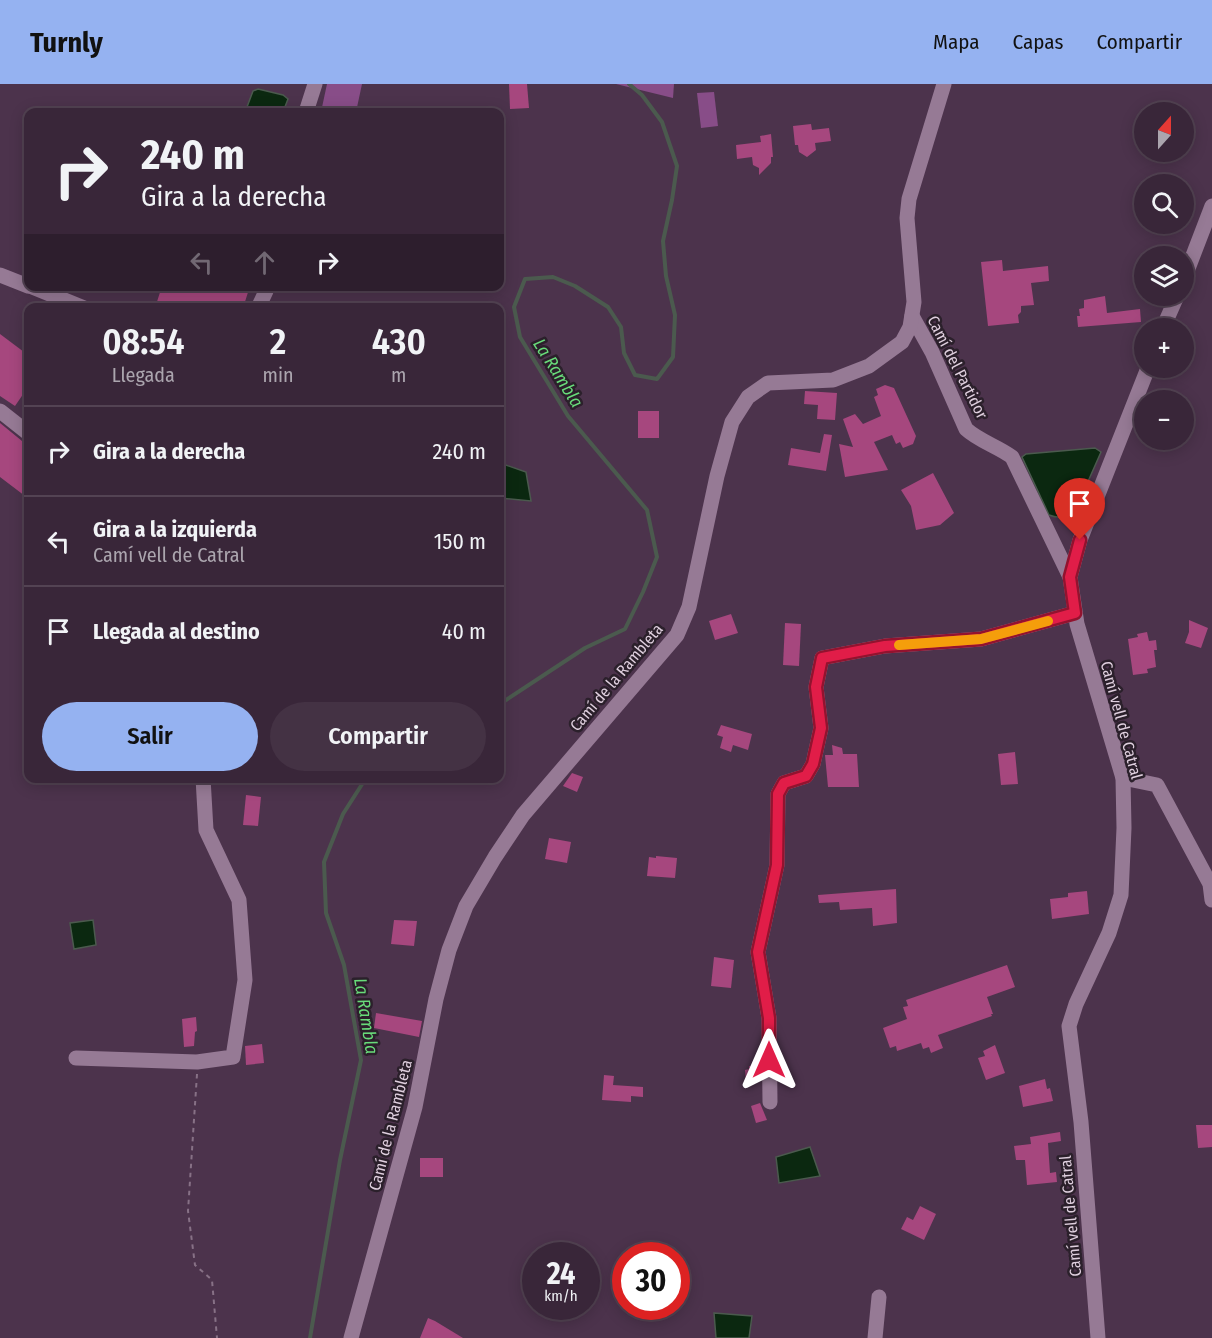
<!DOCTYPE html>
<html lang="es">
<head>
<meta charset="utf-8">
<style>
	body { margin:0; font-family:"Fira Sans Condensed",sans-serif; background:#443244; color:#f1f3f6; height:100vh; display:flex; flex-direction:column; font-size:22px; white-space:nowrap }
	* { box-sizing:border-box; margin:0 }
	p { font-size:20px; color:#aba5ae }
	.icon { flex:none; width:33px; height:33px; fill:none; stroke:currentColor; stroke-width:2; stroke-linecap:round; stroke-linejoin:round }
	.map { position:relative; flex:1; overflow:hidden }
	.drawer { position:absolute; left:24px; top:219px; width:480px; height:480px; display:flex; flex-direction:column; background:#392639; border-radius:12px; box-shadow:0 3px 15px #0003,0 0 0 2px #534353 }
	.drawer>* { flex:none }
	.guide { position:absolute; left:24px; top:24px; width:480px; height:183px; border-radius:12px; box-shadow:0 3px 15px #0003,0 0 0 2px #534353; background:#392639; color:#f1f3f6; overflow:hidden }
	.needle { width:39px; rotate:21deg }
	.controls { position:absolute; left:1134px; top:18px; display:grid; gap:12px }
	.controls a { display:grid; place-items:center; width:60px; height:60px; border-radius:50%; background:#392639; box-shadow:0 3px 15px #0003,0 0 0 2px #534353; font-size:30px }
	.speed { position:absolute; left:522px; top:1158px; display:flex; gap:12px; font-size:30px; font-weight:700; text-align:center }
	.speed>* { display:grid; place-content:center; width:78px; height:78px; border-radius:50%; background:#392639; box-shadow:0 3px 15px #0003,0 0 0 2px #534353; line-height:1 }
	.speed small { font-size:15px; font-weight:400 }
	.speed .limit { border:9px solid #d22; background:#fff; color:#111 }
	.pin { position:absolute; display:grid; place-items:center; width:51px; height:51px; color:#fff; margin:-62px -26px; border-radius:50% 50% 50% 0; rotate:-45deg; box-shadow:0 0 6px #0007 }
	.pin .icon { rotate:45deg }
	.me { position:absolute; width:66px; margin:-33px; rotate:0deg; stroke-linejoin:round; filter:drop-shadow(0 0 4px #0008) }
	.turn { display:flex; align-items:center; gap:21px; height:126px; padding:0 18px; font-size:27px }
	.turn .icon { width:78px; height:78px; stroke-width:2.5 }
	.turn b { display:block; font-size:42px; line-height:51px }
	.lanes { display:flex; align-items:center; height:57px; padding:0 18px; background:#0003; justify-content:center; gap:30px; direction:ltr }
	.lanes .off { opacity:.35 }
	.eta { display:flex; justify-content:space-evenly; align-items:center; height:102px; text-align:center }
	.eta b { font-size:36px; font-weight:600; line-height:42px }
	.button { display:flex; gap:12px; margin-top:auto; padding:12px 18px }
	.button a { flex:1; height:69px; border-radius:36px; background:#95b2f1; color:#111; font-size:24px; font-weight:600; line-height:69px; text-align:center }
	.button a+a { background:#443244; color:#f1f3f6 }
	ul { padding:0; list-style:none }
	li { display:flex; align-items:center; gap:18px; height:90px; padding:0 18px; border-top:2px solid #534353 }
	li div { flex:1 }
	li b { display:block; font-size:22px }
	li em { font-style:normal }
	header { display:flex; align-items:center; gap:36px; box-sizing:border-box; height:84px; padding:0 30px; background:#95b2f1; color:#111 }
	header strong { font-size:28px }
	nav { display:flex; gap:33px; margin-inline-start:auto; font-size:21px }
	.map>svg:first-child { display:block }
	.green { fill:#884d88 }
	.water { fill:#0b2810; stroke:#4b5a4e; stroke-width:1.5 }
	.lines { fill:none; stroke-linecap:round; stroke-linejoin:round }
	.stream { stroke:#4b5a4e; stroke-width:4 }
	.building { fill:#a6477e }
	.path { stroke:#877186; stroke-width:2; stroke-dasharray:4.5 4.5; stroke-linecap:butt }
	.minor { stroke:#967a95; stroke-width:15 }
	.route-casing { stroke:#92132f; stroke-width:15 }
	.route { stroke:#e11d48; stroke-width:10 }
	.slow { stroke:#f59e0b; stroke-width:10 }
	.labels { text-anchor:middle; stroke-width:5; stroke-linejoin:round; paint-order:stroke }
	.street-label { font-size:16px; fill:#dfcfde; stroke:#2b202b }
	.water-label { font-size:18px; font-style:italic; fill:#69db7a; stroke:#2b202b }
</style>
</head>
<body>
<header>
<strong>Turnly</strong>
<nav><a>Mapa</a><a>Capas</a><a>Compartir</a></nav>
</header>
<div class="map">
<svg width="1212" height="1254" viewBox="0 0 1212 1254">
	<rect width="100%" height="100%" fill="#4c334c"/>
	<!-- green -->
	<g class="green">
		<path d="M327,0H362L356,28H321Z"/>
		<path d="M616,0H674L673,14Z"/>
		<path d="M714,8L718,42L701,44L697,9Z"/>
	</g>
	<!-- water -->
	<g class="water">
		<path d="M258,5L283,11L288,15L283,28H249L247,23L253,7Z"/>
		<path d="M1095,364L1101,368L1075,427C1067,434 1059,435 1049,431L1022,373L1026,370Z"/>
		<path d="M500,379L526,388L531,417L500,414Z"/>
		<path d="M93,836L96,861L74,865L70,839Z"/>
		<path d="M810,1063L820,1092L779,1099L776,1073Z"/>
		<path d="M714,1229L752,1232L749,1254H716Z"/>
	</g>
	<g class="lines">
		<!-- stream -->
		<g class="stream">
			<path d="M500,620L585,564L625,545L643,508L657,473L647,426L568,332L520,253L514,223L525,195L553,193L575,202L608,223L621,243L624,269L635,291L657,295L673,273L675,231L666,192L663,157L672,116L677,82L662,38L642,11L629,0"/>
			<path d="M310,1254L340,1076L361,976L344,881L326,829L324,778L343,730L366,694"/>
		</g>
	</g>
	<!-- building -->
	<g class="building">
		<path d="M509,0H527L529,24L510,25Z"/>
		<path d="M811,40L812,46L829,44L831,57L815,59L816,66L807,73L799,68L798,61H795L793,42Z"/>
		<path d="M771,50L773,73H771V79L759,91V84L753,81L752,73L737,75L736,61L761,58L760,52Z"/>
		<path d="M1002,176L1003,187L1048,182L1049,197L1031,199L1034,221L1021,222V228L1018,231L1019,239L988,242L981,178Z"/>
		<path d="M162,202H250L243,224H225L213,220L212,224H155Z"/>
		<path d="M1105,212L1107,229L1140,225L1141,238L1078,243L1077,232H1080L1079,225L1084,224V216Z"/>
		<path d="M0,250L28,271V303L15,322L0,312Z"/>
		<path d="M885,301L894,304L916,352L913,360L903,364L900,358L896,360L892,351L874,358L888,386L845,393L839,360L853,363L843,335L855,330L863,340L881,332L874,313L878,311L876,305Z"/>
		<path d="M805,307L837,309L835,336L817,335L818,321L804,320Z"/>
		<rect x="638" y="327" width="21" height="27"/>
		<path d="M0,339L22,357L28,358V406L25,412L0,393Z"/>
		<path d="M824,350L832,351L826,387L788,381L791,364L820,369Z"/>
		<path d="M933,389L954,429L940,441L916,446L911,422L901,406Z"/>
		<path d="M731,530L738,549L715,556L709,537Z"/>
		<path d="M1189,536L1208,544L1201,564L1185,559L1189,548Z"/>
		<path d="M785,539L801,540L799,582L783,581Z"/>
		<path d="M1147,548L1149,557L1156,556L1157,566H1154L1156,583L1147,585L1148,589L1133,591L1128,555L1138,553L1137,550Z"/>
		<path d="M721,641L752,650L748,666L733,661L731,668L720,664L723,653L717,651Z"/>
		<path d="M832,661L842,664L843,670H857L859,703H828L825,671H833Z"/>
		<path d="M1015,668L1018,700L1001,701L998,670Z"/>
		<path d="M572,689L583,693L577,708L563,702Z"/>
		<path d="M246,711L261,713L258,742L243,741Z"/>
		<path d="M549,754L571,758L567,779L545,775Z"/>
		<path d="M656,772L677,774L675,794L647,792L649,773L656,774Z"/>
		<path d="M896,805L897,839L873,842L872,824L840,826L839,818L819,819L818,811Z"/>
		<path d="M1087,807L1089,830L1052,835L1050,815L1068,813V809Z"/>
		<path d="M394,836L417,837L414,862L391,860Z"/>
		<path d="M714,873L734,876L731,904L711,902Z"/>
		<path d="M1007,881L1015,903L987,913L993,930H991L992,932L938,951L943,964L931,969L929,963L923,965L921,959L897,967L896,962L890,964L883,944L907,935L903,923L908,922L906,916Z"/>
		<path d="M376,929L422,937L419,953L374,944Z"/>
		<path d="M196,933L197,947L195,948L194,962L184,963L182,935Z"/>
		<path d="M262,960L264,979L246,981L245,962Z"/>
		<path d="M995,961L1005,989L986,996L978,974L985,972L983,967Z"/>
		<path d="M760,981L759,997L746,998L745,986L749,985V982Z"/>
		<path d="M604,991L614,992L613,1001L643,1003V1013L631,1012V1018L602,1016Z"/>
		<path d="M1045,995L1047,1005L1050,1004L1053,1017L1023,1023L1019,1002Z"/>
		<path d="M760,1019L767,1036L756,1039L751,1022Z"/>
		<path d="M1196,1041H1212V1063L1198,1064Z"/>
		<path d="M1060,1048L1061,1057L1048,1059L1050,1089L1056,1088L1057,1098L1027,1101L1025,1076H1016L1014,1062L1031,1060L1030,1053Z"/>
		<rect x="420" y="1074" width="23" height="19"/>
		<path d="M920,1122L936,1130L924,1156L901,1145L907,1133L913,1136Z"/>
		<path d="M428,1234L435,1237L463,1254H420Z"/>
	</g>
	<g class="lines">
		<!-- path -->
		<path class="path" d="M197,990L188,1127L195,1181L212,1196L217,1254"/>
		<!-- minor -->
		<g class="minor">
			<path d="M306,28L315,0"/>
			<path d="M0,191L28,202"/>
			<path d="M1184,195L1212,122"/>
			<path d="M30,202L84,224"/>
			<path d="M258,224L266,207V202"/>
			<path d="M912,232L932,268L966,345C979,357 997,362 1012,373L1070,493"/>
			<path d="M1163,244L1177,212"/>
			<path d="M0,327L28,349"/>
			<path d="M1123,694L1157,701L1210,800L1212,816"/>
			<path d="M76,974L197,978L233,973L245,896L239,816L206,746L203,694"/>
			<path d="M770,1018L769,934L758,868L777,781L778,710L784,699L806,692L813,680L821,644L816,603L822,574L885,562L981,555L1075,529"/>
			<path d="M351,1254L415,1023L436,915L449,866L466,822L495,773L523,731L677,551L689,523L717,392L732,338L748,313L768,299L833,296L869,282L902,258L910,243L914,218L907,134L909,115L944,0"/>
			<path d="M875,1254L879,1213"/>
			<path d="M1098,1254L1081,1038L1069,942L1076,920L1109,849L1121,811L1124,744L1123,694L1077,540L1070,493L1080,456L1148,284"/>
		</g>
	</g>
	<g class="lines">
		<defs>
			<path id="route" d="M769,976V934L758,868L777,781L778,710L784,699L806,692L813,680L821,644L816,603L822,574L885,562L981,555L1075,529L1070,493L1080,456"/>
		</defs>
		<!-- route casing -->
		<use href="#route" class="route-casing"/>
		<!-- route -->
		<use href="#route" class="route"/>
		<!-- slow -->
		<path class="slow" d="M899,561L981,555L1048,537"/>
	</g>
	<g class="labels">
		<!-- street labels -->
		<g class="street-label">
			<text transform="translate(958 283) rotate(63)" y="6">Camí del Partidor</text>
			<text transform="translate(616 593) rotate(-50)" y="6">Camí de la Rambleta</text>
			<text transform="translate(1122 636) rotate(75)" y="6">Camí vell de Catral</text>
			<text transform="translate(390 1041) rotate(-76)" y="6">Camí de la Rambleta</text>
			<text transform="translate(1070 1132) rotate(-95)" y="6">Camí vell de Catral</text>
		</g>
		<!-- water labels -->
		<g class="water-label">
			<text transform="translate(558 289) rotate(58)" y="6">La Rambla</text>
			<text transform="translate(366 932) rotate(81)" y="6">La Rambla</text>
		</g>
	</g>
</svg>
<div class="controls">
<a><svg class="needle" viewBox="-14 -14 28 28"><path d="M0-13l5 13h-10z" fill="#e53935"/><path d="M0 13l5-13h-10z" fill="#aba5ae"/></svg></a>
<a><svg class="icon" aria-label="search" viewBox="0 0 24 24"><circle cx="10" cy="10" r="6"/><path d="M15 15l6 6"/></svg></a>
<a><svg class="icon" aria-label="layers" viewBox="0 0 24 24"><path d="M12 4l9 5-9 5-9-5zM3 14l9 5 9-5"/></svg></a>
<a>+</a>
<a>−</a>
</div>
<div class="speed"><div>24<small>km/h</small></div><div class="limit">30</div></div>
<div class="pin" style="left:1080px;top:456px;background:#d93025"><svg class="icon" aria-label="arrive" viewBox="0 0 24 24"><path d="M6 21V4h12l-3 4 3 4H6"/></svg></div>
<svg class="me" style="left:769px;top:976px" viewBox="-20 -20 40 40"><path d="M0-17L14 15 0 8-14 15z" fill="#e11d48" stroke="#fff" stroke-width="4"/></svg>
<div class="guide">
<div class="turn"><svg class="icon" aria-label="right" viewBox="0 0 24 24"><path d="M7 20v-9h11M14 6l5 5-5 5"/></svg><div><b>240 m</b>Gira a la derecha</div></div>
<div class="lanes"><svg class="icon off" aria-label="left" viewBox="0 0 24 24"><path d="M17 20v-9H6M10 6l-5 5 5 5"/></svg><svg class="icon off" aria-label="ahead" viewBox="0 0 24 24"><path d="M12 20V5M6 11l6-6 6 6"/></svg><svg class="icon" aria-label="right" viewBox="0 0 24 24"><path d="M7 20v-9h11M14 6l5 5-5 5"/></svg></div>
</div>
<section class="drawer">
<div class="eta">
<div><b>08:54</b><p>Llegada</p></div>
<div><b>2</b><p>min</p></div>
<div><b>430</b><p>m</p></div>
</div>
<ul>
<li><svg class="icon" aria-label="right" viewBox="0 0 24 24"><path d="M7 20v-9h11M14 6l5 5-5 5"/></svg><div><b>Gira a la derecha</b></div><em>240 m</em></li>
<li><svg class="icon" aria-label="left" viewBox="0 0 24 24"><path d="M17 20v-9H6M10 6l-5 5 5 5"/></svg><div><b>Gira a la izquierda</b><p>Camí vell de Catral</p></div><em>150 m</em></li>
<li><svg class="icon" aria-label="arrive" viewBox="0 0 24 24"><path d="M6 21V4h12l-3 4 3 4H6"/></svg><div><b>Llegada al destino</b></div><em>40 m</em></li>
</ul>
<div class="button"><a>Salir</a><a>Compartir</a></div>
</section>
</div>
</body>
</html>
